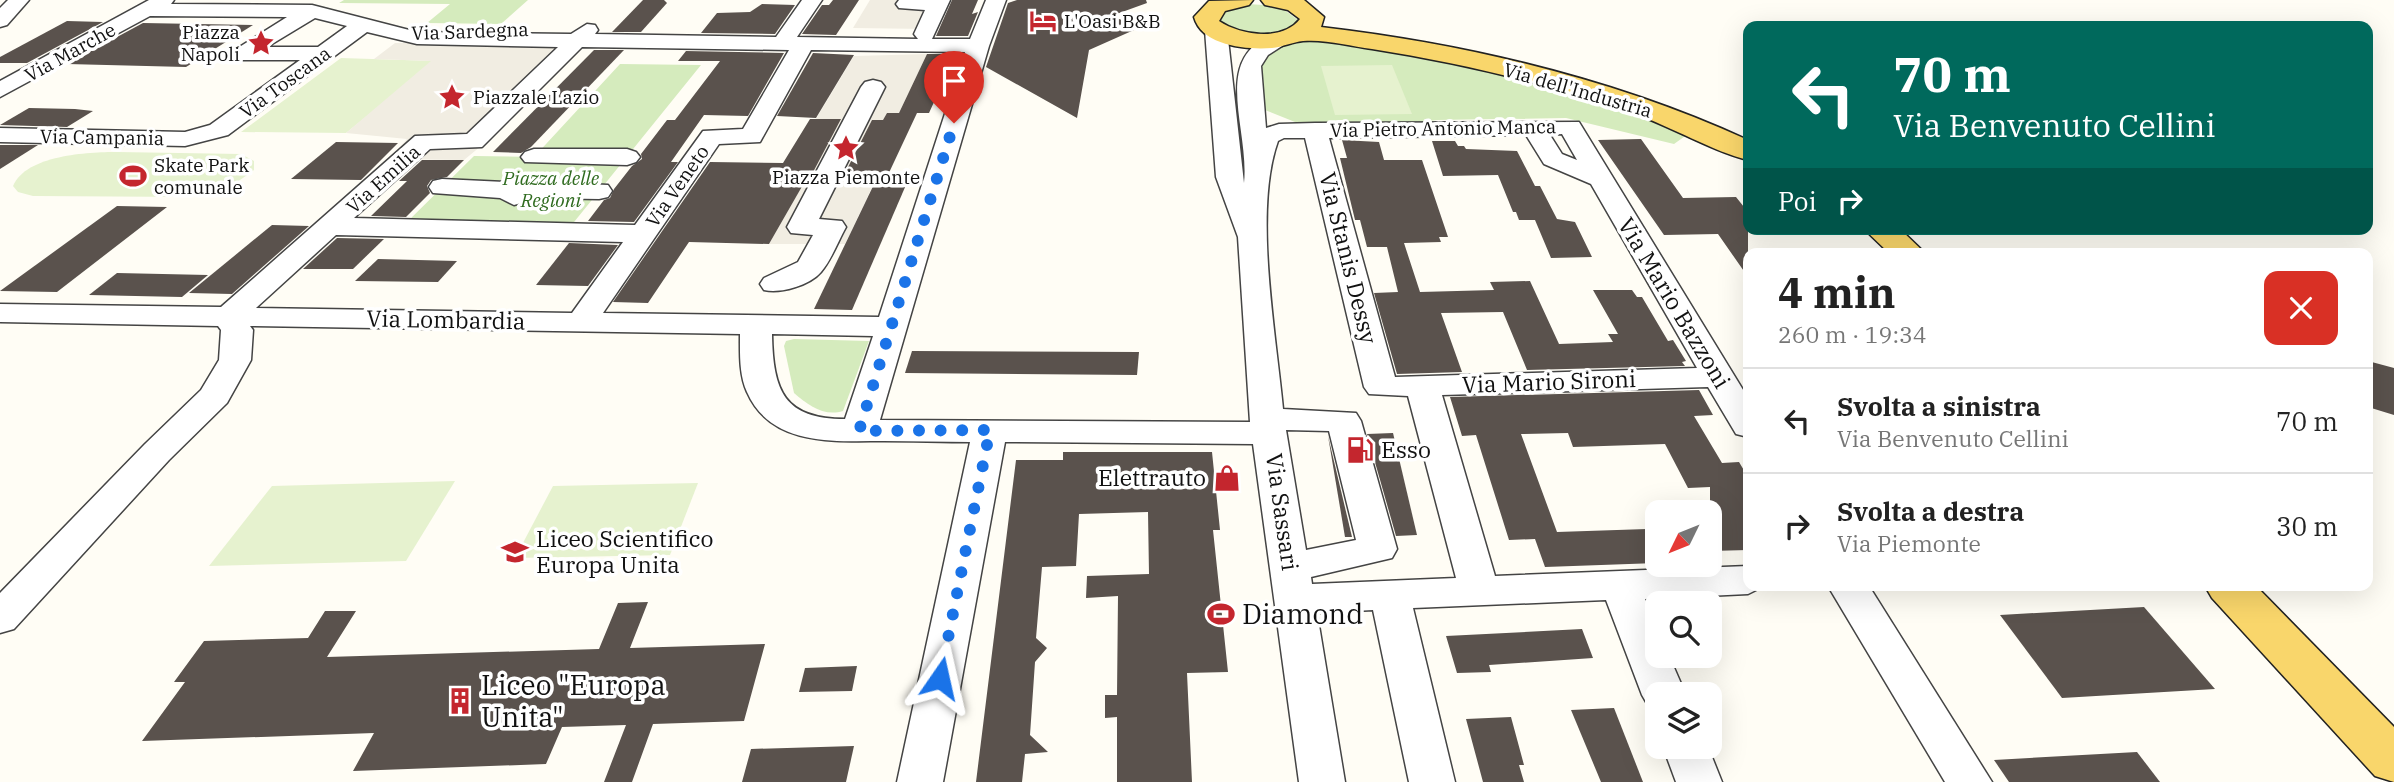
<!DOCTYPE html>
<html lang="it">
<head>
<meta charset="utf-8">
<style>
	body { margin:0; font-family:"IBM Plex Serif",serif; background:#f6f6f6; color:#222; height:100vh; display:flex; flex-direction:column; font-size:26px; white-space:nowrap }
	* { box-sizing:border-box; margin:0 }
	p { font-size:23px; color:#767676 }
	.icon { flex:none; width:38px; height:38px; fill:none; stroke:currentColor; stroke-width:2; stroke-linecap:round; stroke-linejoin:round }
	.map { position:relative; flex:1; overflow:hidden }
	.sheet { position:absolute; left:1743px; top:248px; width:630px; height:343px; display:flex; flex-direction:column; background:#fff; border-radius:14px; box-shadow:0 7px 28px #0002 }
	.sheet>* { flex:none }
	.hud { position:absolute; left:1743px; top:21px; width:630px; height:214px; border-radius:14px; box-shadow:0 7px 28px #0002; background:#00695c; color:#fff; overflow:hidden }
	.needle { width:46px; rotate:227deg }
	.buttons { position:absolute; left:1645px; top:500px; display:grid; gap:14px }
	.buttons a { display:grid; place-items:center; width:77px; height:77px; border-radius:14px; background:#fff; box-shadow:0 7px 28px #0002; font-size:35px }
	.pin { position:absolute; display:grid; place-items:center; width:60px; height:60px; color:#fff; margin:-72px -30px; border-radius:50% 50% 50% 0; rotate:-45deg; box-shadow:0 0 7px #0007 }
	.pin .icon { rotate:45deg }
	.me { position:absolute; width:77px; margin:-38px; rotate:11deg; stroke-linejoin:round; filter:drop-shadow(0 0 5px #0008) }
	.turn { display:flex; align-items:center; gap:24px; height:147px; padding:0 35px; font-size:32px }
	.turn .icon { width:91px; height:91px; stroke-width:2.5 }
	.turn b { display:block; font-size:49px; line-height:60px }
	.then { display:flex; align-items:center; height:66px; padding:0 35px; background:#0003; gap:14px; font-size:26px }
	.round { display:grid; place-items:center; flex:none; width:74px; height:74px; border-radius:14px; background:#f6f6f6 }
	.overview { display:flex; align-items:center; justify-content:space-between; height:119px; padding:0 35px }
	h1 { font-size:42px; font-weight:700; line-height:52px }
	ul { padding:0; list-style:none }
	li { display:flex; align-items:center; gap:21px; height:105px; padding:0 35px; border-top:2px solid #e0e0e0 }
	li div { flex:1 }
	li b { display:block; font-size:26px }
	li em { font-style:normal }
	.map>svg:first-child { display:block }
	.green { fill:#d5ebbd }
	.pitch { fill:#e6f2cf }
	.plaza { fill:#f1ede2 }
	.building { fill:#5a524d }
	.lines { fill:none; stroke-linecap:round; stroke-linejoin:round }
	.minor-casing { stroke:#444; stroke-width:3 }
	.major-casing { stroke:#222; stroke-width:3 }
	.minor { fill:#fff; fill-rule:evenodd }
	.major { fill:#f9d66b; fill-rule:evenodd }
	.route { stroke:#1a73e8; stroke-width:12; stroke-dasharray:0 21.6 }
	.labels { text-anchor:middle; stroke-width:7; stroke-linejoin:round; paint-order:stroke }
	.far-poi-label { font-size:19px; fill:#111; stroke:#fff; text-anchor:start }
	.far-street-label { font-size:19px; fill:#111; stroke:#fff }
	.far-park-label { font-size:19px; font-style:italic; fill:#2f6b1f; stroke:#fff }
	.street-label { font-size:23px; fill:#111; stroke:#fff }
	.poi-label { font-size:23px; fill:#111; stroke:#fff; text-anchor:start }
	.near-poi-label { font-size:28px; fill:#111; stroke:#fff; text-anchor:start }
</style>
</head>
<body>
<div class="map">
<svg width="2394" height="782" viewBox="0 0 2394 782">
	<rect width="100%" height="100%" fill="#fffdf5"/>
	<!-- green -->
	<g class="green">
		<path d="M344,0H528L501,24L427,23L450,4L339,3Z"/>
		<path d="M1247,4L1279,6L1298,20C1282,42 1242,34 1221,23V14Z"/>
		<path d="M1314,40C1442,54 1568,89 1688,134L1674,144L1566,118L1437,120L1369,129L1315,130L1265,110L1260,58L1282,42Z"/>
		<path d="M620,64L701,65L570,227L406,223L474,156L534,157Z"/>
		<path d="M794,339L869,341L843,411C824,417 808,405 794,393L784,346L786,341Z"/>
	</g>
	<!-- pitch -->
	<g class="pitch">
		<path d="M341,58L435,61L346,133L241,132Z"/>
		<path d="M1392,65L1412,114L1335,115L1321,66Z"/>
		<path d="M117,152L241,154L254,161V170C235,185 215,194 191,197L33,196L18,192L13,186C26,155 88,152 117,152Z"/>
		<path d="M455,481L406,561L209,566L272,486Z"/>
		<path d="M698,483L670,555L515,558L553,486Z"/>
	</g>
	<!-- plaza -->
	<g class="plaza">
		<path d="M870,0H940L927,29L853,28Z"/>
		<path d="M395,43H569L481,146L464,160L390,159L407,139L346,133L431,61L374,59Z"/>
		<path d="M927,54L899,113H887L854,176L877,177L845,244H769L840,119H816L854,56Z"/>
	</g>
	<!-- building -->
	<g class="building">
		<path d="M643,0H664L667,3L641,32H612Z"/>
		<path d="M833,0H859L836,35L802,34L822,5H829Z"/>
		<path d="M952,0H978L972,14L978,12L968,36H936Z"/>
		<path d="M1017,0H1146L1147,3L1111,16L1138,26L1132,29L1134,30L1089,50L1077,118L986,67L1008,3Z"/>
		<path d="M762,4L795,5L775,34L701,33L717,13L750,12Z"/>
		<path d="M67,21L103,22L27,63H0V57Z"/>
		<path d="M143,23L253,25L186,67L67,64Z"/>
		<path d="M594,50H624L531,147L521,153L493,152Z"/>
		<path d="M686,51L784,53L748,116L704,115L671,162H678L634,222L588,221L604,200L610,198L614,189L632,166L642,159L641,154L667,120H675L720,61H678Z"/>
		<path d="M813,53L854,55L816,118L777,116Z"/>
		<path d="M927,54H956L929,113H917L887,177H843L872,120H883L887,113H899Z"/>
		<path d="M29,108L75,109L93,111L67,127L0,125Z"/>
		<path d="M810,119H841L811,176H808L769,244L689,242L648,303L613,302L710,162L783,163Z"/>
		<path d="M1641,139L1683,198L1736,197L1748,212V277L1718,234L1664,235L1598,140Z"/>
		<path d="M1342,140L1379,142L1384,160H1422L1448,237H1439L1441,242L1404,243L1420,292L1494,290L1490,282L1530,281L1559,344L1613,342L1608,334H1618L1593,290H1632L1637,297H1642L1668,341L1673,340L1686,361L1682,362L1685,366L1527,370L1503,312L1441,313L1462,372L1397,374L1374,293L1398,292L1387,247H1367L1360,220H1355L1340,158H1347Z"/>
		<path d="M1432,141H1455L1458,146H1464L1466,149L1517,151L1535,186H1540L1557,219L1575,222L1592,257L1551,258L1535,220H1519L1516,212H1513L1498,175L1443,176Z"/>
		<path d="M336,142L398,143L361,180L291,179Z"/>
		<path d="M0,145H38L0,169Z"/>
		<path d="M422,160H464L447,177L431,180L427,186L430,193L406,217L371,216L407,181H399Z"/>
		<path d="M877,178H909L852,310L814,309Z"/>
		<path d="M117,206L167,207L57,292L0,291Z"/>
		<path d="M272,225L309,226L232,294L189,293Z"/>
		<path d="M337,238L384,239L353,269H303Z"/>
		<path d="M569,243L618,245L588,286L536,285Z"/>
		<path d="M378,259L457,261L438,282L355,281Z"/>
		<path d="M117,273L208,275L182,297L89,295Z"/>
		<path d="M912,351L1139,352L1137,375L905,373Z"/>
		<path d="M2368,361L2394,368V415L2368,407Z"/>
		<path d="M1699,390L1713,415L1694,416L1722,463L1739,462L1748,477V550L1710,551V487L1688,488L1665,444L1573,447L1568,433L1521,434L1557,532L1647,529L1657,553V563L1545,567L1535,539L1509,540L1476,435L1462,436L1450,397Z"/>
		<path d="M1393,433L1417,535L1396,536L1367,434Z"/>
		<path d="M1328,436L1352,537H1345Z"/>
		<path d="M1063,452H1212L1220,530H1213L1228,672L1187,673L1192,782H1117V717L1105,718V695H1117L1118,596L1086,598L1087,576L1149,574L1148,512L1079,514L1076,566L1042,567L1036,638L1047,648L1035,662L1030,735L1048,752L1025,754L1022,782H976L1016,460H1063Z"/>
		<path d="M648,602L630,648L765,644L744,721L653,724L632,782H604L626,725L562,727L546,764L353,771L374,733L142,741L185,682H174L204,641L308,638L325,611H356L327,657L599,649L618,603Z"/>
		<path d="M2144,607L2215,689L2062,698L2000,615Z"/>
		<path d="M1582,629L1593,658L1489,665L1491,672L1457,673L1446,636Z"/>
		<path d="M857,666L852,691L799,692L805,668Z"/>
		<path d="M1614,708L1643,782H1601L1571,710Z"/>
		<path d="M1511,717L1524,765H1519L1524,782H1483L1466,719Z"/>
		<path d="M854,746L846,782H742L751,749Z"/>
		<path d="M2137,752L2160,782H2009L1994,760Z"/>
	</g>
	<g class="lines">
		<defs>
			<g id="minor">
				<path d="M8,0H29L7,25L0,27V8Z"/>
				<path d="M149,0H174L171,4L312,5L417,32L571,34L587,24L595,25L598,30L595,34L776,37L802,0H822L797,37L918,39L914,34L925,10L899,8L896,4L899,0H950L932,39H970L986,0H1006L989,46L880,420L1250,422L1238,237L1216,177L1205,30L1208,25H1224L1227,30L1244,183C1250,126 1206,50 1285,31L1296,37L1268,55L1261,66L1266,128L1279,124L1315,123L1579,122L1748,398V437L1736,434L1708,387L1442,395L1495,576L1748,566V586H1764L1748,594L1645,599L1657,627V656H1669L1686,695H1657V710L1649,707L1642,695L1606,600L1413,608L1455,782H1409L1373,610L1317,613L1345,782H1299L1253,444L1005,442L943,782H897L970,442C941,442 913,441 884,441C835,441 771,447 747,392C739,375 740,353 740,334L250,326L253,330L251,360L227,403L169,460L14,629L0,633V593L145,444L201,390L219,360L221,330L218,326L0,322V304L221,307L415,136L467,134L558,47L417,44L367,32L228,135L185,146L0,142V128L185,132L210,125L300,60H241L230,53L287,17L150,16L0,97V81ZM315,18L347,26L318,47H267ZM582,47L789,50L743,129L703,131L635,225L354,218L430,149L482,147ZM811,50L965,52L879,317L603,313L719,144L760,142ZM1562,134L1577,160L1562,154L1550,135ZM1526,135L1544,164L1591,184L1697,368L1395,377L1329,138ZM1284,138H1305L1364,387L1369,394L1408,396L1456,578L1312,584L1311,577L1392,558L1397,549L1361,421L1356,413L1283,409C1276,334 1253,210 1278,141ZM336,235L623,242L572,313L256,308ZM772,334L873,336L845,419C784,419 773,391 772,334ZM1286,430L1329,431L1356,540L1306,550Z"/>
				<path d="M873,80L881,82L885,87L819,219L842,221L846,227C838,241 832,259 821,272C810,285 781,294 764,290L760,284L764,278L798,262L813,235L791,233L787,227L861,87L865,82Z"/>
				<path d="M534,149H627L636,152L640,157L636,162L627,165L525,162L521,157L525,152Z"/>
				<path d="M529,175L543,182L608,185L612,191L608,197L599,199L538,198L514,205L500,198L433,193L429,187L433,181L442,179L505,182Z"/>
				<path d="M1828,586H1869L1992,782H1945Z"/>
				<path d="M1663,747H1708L1722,782H1676Z"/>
			</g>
			<g id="major">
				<path d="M1253,0L1249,5L1225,11L1219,21C1240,35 1282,42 1300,19L1288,10L1265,5L1261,0H1304L1324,17L1321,27C1466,44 1615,79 1748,140V160C1714,152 1670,126 1635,114C1550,84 1461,63 1372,49C1350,46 1325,39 1303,41C1293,42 1282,47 1272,48C1247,50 1202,46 1194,17L1209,1Z"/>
				<path d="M1864,229H1900L1926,254H1890Z"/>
				<path d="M2205,586H2256L2394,727V782L2375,776L2212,598Z"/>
			</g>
		</defs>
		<!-- minor casing -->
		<use href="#minor" class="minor-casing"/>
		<!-- major casing -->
		<use href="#major" class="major-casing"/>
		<!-- minor -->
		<use href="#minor" class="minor"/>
		<!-- major -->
		<use href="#major" class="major"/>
	</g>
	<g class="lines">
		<!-- route -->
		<path class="route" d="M940,678L990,430L859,431L954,123"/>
	</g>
	<!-- icons -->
	<defs>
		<symbol id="hotel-bare" viewBox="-9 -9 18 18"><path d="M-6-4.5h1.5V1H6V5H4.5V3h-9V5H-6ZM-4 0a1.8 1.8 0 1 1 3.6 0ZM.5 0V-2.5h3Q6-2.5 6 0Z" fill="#c4262e" stroke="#fff" stroke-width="2.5" paint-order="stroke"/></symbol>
		<symbol id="sight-bare" viewBox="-9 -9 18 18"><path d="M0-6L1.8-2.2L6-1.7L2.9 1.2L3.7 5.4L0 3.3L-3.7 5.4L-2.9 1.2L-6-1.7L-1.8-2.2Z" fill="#c4262e" stroke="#fff" stroke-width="2.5" paint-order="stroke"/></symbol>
		<symbol id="stadium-bare" viewBox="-9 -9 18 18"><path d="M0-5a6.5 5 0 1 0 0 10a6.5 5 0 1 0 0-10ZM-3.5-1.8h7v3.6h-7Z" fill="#c4262e" stroke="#fff" stroke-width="2.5" paint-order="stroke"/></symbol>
		<symbol id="fuel-bare" viewBox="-9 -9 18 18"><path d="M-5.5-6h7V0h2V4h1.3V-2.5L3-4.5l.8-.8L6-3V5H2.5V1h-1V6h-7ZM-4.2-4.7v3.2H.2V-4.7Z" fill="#c4262e" stroke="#fff" stroke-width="2.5" paint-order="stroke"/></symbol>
		<symbol id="shop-bare" viewBox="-9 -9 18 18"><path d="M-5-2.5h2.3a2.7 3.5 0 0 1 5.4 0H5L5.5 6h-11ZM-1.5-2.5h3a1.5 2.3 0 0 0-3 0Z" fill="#c4262e" stroke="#fff" stroke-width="2.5" paint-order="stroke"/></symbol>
		<symbol id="school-bare" viewBox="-9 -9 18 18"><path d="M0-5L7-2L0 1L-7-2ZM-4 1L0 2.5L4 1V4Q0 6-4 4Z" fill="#c4262e" stroke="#fff" stroke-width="2.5" paint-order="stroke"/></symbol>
		<symbol id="building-bare" viewBox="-9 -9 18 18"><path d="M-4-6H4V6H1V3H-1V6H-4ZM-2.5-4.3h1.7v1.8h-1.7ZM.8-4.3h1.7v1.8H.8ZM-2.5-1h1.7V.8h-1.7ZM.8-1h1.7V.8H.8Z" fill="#c4262e" stroke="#fff" stroke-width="2.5" paint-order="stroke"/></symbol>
	</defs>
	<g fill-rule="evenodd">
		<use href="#hotel-bare" x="1024" y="2" width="38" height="38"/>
		<use href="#sight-bare" x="242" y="24" width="38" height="38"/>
		<use href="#sight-bare" x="433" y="78" width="38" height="38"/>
		<use href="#sight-bare" x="827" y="129" width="38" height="38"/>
		<use href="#stadium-bare" x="114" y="157" width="38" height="38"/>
		<use href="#fuel-bare" x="1341" y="431" width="38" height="38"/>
		<use href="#shop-bare" x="1208" y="459" width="38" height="38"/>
		<use href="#school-bare" x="496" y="533" width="38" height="38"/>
		<use href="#stadium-bare" x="1202" y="595" width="38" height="38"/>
		<use href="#building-bare" x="441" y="682" width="38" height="38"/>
	</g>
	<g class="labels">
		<!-- far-poi labels -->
		<g class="far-poi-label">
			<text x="1064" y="28">L'Oasi B&amp;B</text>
			<text x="240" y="39" text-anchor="end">Piazza<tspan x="240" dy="22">Napoli</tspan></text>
			<text x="473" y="104">Piazzale Lazio</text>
			<text x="154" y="172">Skate Park<tspan x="154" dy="22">comunale</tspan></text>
			<text x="846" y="184" text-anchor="middle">Piazza Piemonte</text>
		</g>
		<!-- far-street labels -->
		<g class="far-street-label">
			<text transform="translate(470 31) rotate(-2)" y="7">Via Sardegna</text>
			<text transform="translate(70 52) rotate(-29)" y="7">Via Marche</text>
			<text transform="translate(285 82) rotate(-36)" y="7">Via Toscana</text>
			<text transform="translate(1578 90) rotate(16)" y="7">Via dell'Industria</text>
			<text transform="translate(1443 128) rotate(-1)" y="7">Via Pietro Antonio Manca</text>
			<text transform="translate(102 137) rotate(1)" y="7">Via Campania</text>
			<text transform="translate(383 179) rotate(-42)" y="7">Via Emilia</text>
			<text transform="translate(677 186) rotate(-55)" y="7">Via Veneto</text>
		</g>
		<!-- far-park labels -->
		<g class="far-park-label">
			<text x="551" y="185">Piazza delle<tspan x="551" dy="22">Regioni</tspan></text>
		</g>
		<!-- street labels -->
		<g class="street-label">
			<text transform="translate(1348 258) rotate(76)" y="8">Via Stanis Dessy</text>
			<text transform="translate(1674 303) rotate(59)" y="8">Via Mario Bazzoni</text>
			<text transform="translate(446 320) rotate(1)" y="8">Via Lombardia</text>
			<text transform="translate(1549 382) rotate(-2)" y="8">Via Mario Sironi</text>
			<text transform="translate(1282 512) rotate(82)" y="8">Via Sassari</text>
		</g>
		<!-- poi labels -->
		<g class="poi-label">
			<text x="1381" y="458">Esso</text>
			<text x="1206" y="486" text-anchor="end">Elettrauto</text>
			<text x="536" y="547">Liceo Scientifico<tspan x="536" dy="26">Europa Unita</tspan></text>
		</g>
		<!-- near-poi labels -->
		<g class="near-poi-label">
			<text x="1242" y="624">Diamond</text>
			<text x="481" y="695">Liceo "Europa<tspan x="481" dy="32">Unita"</tspan></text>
		</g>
	</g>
</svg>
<div class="buttons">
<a><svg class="needle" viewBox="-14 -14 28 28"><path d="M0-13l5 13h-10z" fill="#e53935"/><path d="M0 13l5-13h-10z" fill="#767676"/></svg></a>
<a><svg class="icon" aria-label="search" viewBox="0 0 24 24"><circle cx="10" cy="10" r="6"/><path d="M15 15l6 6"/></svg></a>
<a><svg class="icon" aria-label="layers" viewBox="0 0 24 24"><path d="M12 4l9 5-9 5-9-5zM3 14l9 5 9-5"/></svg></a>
</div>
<div class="pin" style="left:954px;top:123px;background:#d93025"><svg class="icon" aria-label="arrive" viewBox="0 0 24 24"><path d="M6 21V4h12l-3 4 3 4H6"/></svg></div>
<svg class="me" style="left:940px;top:678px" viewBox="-20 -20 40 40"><path d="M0-17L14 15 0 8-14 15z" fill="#1a73e8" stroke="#fff" stroke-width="4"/></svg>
<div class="hud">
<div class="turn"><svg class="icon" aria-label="left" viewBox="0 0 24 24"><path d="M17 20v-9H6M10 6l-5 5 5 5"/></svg><div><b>70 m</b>Via Benvenuto Cellini</div></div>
<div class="then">Poi<svg class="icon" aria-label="right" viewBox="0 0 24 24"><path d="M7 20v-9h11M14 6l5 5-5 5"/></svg></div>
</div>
<section class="sheet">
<div class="overview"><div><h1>4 min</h1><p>260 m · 19:34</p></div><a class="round" style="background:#d93025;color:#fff"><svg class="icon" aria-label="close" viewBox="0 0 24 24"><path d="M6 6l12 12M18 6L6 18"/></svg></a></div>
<ul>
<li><svg class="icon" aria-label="left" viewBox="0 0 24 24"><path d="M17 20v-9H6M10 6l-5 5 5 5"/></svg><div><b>Svolta a sinistra</b><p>Via Benvenuto Cellini</p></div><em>70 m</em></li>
<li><svg class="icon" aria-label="right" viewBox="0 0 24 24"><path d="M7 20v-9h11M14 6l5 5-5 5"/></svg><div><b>Svolta a destra</b><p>Via Piemonte</p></div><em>30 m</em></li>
</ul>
</section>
</div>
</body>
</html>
